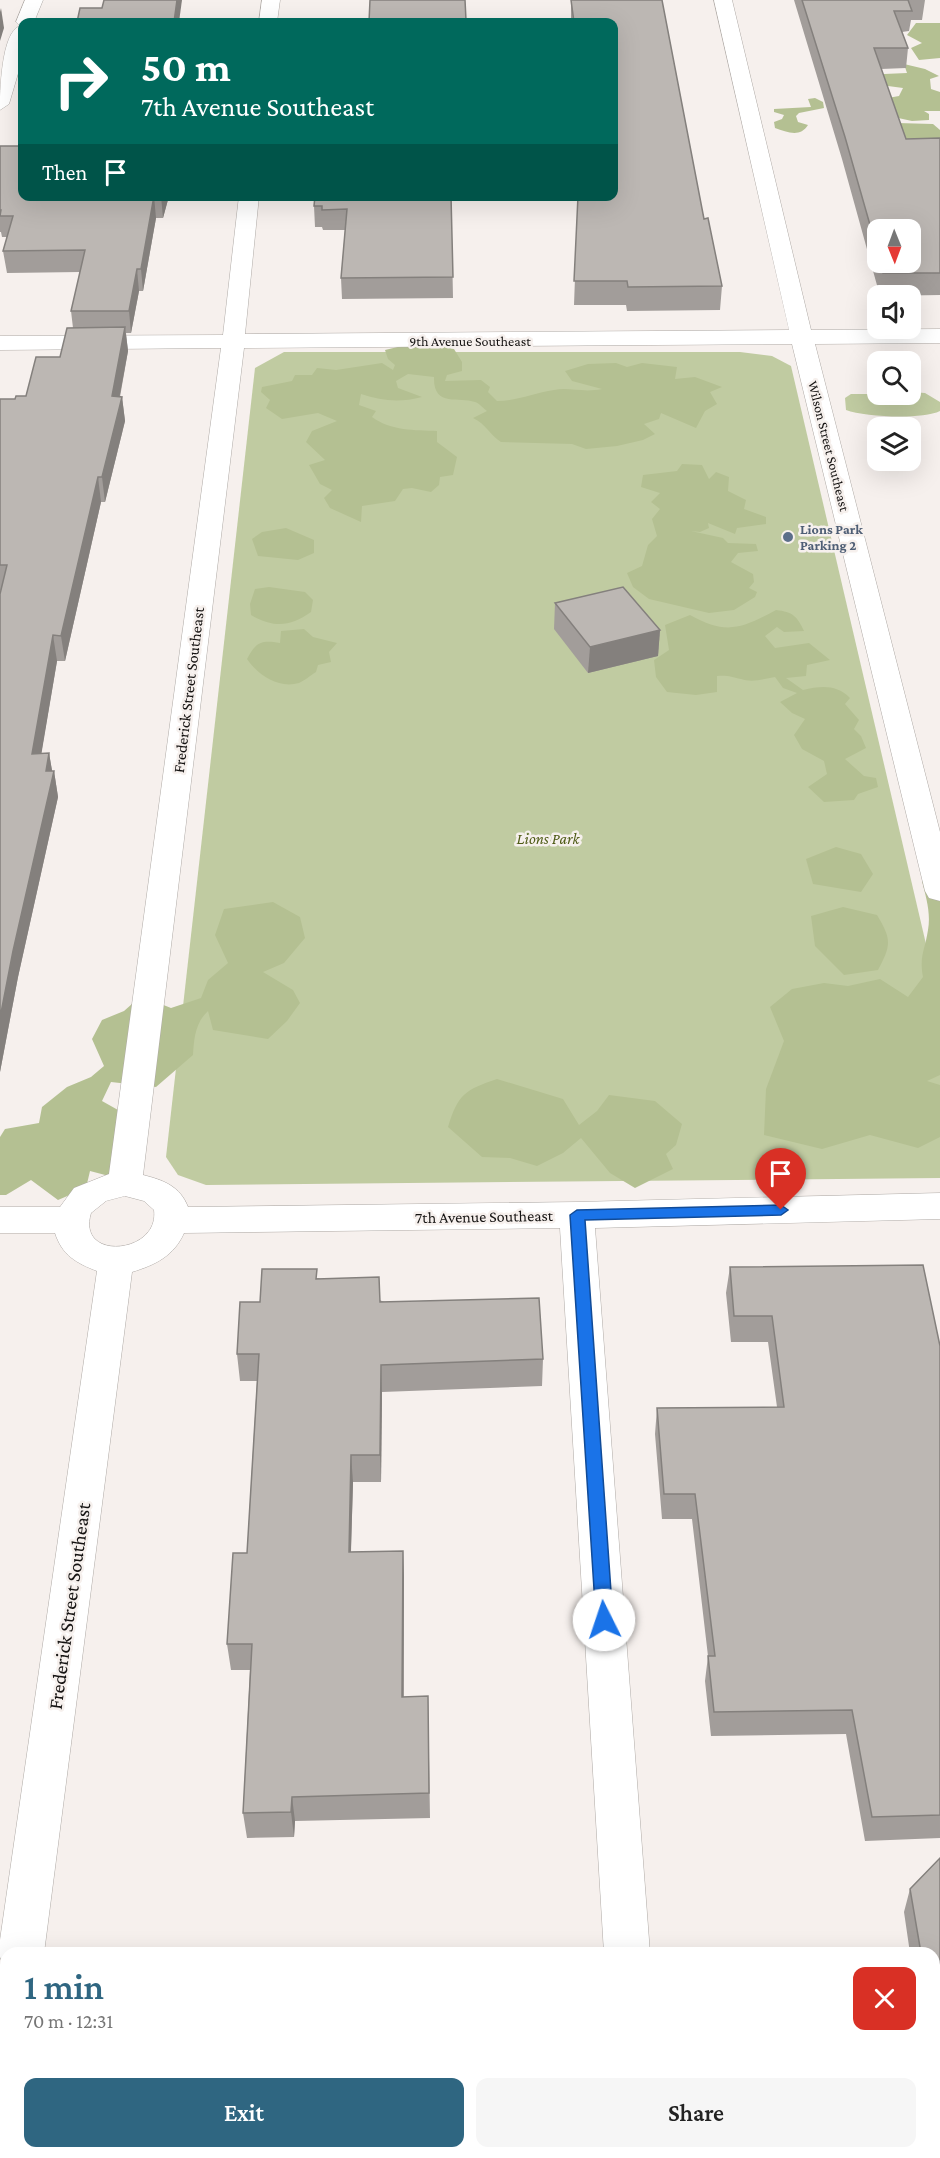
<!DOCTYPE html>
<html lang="en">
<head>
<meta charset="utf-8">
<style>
	body { margin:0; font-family:"Crimson Pro",serif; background:#f6f6f6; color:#222; height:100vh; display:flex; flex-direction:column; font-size:22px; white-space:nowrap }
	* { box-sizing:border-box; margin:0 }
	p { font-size:20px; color:#767676 }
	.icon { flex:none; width:33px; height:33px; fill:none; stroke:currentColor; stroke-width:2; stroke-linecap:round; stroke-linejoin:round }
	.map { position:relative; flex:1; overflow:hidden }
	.details { position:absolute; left:0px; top:1947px; width:940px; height:212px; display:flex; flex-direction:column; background:#fff; border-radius:18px 18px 0 0; box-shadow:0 6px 24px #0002 }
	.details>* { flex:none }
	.top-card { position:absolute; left:18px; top:18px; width:600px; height:183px; border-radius:12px; box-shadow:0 6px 24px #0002; background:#00695c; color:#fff; overflow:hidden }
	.needle { width:39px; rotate:179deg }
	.tools { position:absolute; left:867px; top:219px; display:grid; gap:12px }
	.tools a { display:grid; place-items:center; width:54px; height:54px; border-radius:12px; background:#fff; box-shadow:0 6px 24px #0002; font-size:30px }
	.pin { position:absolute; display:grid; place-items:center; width:51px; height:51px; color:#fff; margin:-62px -26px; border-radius:50% 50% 50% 0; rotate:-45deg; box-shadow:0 0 6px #0007 }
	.pin .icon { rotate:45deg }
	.me { position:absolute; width:66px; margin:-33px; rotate:356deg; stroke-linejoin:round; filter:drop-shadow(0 0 4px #0008) }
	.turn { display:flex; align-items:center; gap:21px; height:126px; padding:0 24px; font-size:27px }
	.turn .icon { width:78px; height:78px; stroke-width:2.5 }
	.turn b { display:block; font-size:42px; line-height:51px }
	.then { display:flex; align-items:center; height:57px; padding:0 24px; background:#0003; gap:12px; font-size:22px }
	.round { display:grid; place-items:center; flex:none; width:63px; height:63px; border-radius:12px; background:#f6f6f6 }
	.overview { display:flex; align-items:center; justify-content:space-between; height:102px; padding:0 24px }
	h1 { font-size:36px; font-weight:600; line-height:45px; color:#2f6681 }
	.action { display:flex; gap:12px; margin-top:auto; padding:12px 24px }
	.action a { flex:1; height:69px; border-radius:12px; background:#2f6681; color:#fff; font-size:24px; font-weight:600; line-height:69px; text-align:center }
	.action a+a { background:#f6f6f6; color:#222 }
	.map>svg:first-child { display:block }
	.green { fill:#c0cba1 }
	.forest { fill:#b4c092 }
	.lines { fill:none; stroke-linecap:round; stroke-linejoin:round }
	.minor-casing { stroke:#afaaa6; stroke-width:1 }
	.minor { fill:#fff; fill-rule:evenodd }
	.wall { fill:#a29d9a; fill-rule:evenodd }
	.shaded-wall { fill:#84807d }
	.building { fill:#bcb7b3; stroke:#84807d; stroke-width:1.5 }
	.route { fill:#1a73e8; stroke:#114b97; stroke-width:1.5 }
	.service-dot { fill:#5c6f8a; stroke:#f6f0ed; stroke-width:2 }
	.labels { text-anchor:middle; stroke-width:5; stroke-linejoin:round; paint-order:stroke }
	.far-street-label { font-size:14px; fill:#151312; stroke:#f6f0ed }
	.far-service-label { font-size:14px; font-weight:bold; fill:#4e5e75; stroke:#f6f0ed; text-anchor:start }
	.street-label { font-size:16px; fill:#151312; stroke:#f6f0ed }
	.park-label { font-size:16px; font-style:italic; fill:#4e5b15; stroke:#f6f0ed }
	.near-street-label { font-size:20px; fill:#151312; stroke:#f6f0ed }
</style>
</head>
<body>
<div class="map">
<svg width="940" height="2158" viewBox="0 0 940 2158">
	<rect width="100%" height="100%" fill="#f6f0ed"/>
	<!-- green -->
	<g class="green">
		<path d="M284,352H740L772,356L791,366L940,1004V1178L206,1185L178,1175L166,1157L255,368Z"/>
		<path d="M911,392L925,393L940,402V411C921,420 865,417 846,410L845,398L851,394H910Z"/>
	</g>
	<!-- forest -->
	<g class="forest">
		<path d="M916,23H940V58L919,60L911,48L922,43L907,35Z"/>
		<path d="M904,64L925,69L939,76L930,79L931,89L940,92V111H924L929,114V120L912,121L843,106L899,96L903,88L873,84L884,74L907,73Z"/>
		<path d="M815,98L823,102L824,108L799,113L796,116L798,122L808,125C800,138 787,132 775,128L774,122L782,119L784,115L774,112V109L811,107L808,99Z"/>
		<path d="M897,123L933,124L940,130V156L899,146Z"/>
		<path d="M429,344L454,349L462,362V371L447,375L445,381L481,380L490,387L488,392L497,401C517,401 534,393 554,390C569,387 583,393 602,389L572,381L565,371L588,364L616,363L627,367L642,363L677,367L675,379L695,377L722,387L710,392L717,404L705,411L696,428L661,413L659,419L644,424L655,434L643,440L617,446L586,449L572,444L501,442C490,435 486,424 473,418L487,411C484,409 479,403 475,402C459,396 433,408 434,377L408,374L396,381L398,388L422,397C400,403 382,401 361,394L359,405L376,411L372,417C391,431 415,430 437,431V442L457,457L453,475L440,477L439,485L431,492L412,488L403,489L395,501L362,506L361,522L330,508L324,498L332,490L320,484L309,465L325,460L306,442L312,431L337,421L318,413L282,419L266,408L270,400L261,392L262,387L292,381L295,375H312L317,368L336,370L382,363L393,370L395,365L388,359L385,350L406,345Z"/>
		<path d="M682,464L702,465L709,479L716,472L729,477L728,491L746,500L744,509L766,517V524L737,528L735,534L708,523L709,528L700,532L691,531L723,538L728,543L756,544L758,551L738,553L731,562L753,574L754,582L749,588L757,592L755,597L734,610L709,613L649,599L633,587L627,573L642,566L648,545L657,536L652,519L660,509L651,502L660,493L641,487L643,475L677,471Z"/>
		<path d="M286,528L314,540V553L298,560L258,556L252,539L262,532Z"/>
		<path d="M269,587L305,592L313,600L311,612C290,627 274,628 251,615L250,604L255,589Z"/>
		<path d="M776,610C793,612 797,616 804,631L784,632L777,627L765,636L775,648L809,643L830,660L807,665L806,676L786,678L803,690C821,686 836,684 850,698L845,704L859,720L854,729L861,736L866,748L845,759L864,776L876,778L878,787L858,794L854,800L824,802L808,787L827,774L824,761L802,749L794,735L805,719L792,713L780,702L797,693L783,688L775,677C764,679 752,683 741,679C731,677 728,675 717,676V692L696,695L667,692L656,677L654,660L669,650L665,625L690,615C726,635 741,629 776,610Z"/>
		<path d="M304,629L313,637L337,643L329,652L331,662L318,665L316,672C311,675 304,681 299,683C278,689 258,675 247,659C256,642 261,640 280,643L281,631Z"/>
		<path d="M836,847L861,854L873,874L861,892L813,884L806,859Z"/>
		<path d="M940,872V1075L927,1081L940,1085V1137L918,1148L870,1135L822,1149L764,1135L766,1089L784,1041L770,1007L792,989L824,983L848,986L880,979L908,997L923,977C919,956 925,950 928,930C931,913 926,897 922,881Z"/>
		<path d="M273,902L300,917L305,938L284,963L263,972L293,990L300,1003L287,1021L268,1039L213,1030L208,1011C195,1023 194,1039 193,1055L156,1087L111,1082L102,1101L118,1110L109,1176L90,1171L86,1188L58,1200L31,1180L6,1195H0V1137L5,1129L39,1123L42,1107L67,1087L91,1077L104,1066L92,1039L102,1020L124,1011L141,996L171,1008L201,998L208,980L228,963L215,935L224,909Z"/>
		<path d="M843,907L877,915C892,940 891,945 878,970L844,975L815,946L811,916Z"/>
		<path d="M497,1079L563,1099L579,1125L597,1111L609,1095L655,1101L682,1124L676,1145L666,1154L673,1169L635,1188L610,1173L581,1138L563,1153L537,1166L510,1158L482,1157L448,1127C458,1094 465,1090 497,1079Z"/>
	</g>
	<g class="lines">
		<defs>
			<g id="minor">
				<path d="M25,0H43L34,22H22V60L9,104L0,110C0,93 1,32 20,26L16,22Z"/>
				<path d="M262,0H280L277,22H259Z"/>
				<path d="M714,0H732L811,330L940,329V343L815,344L940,832V901L929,898L925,891L792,344L244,348L143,1175C163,1180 180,1186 188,1207L577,1202L940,1193V1219L595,1228L650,1953H604L560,1228L184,1233C174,1256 155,1265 132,1272L44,1953H6V1969L0,1957V1940L97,1271C76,1263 62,1255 55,1233H0V1207H60L74,1188L109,1174L221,348L0,350V336L223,335L239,196H259L245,334L789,330ZM125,1196L144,1201L154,1210C160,1254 76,1262 91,1213L106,1201Z"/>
				<path d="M6,2042V2131L0,2134V2045Z"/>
				<rect x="616" y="2152" width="48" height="6"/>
			</g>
		</defs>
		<!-- minor casing -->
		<use href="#minor" class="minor-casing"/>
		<!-- minor -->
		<use href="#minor" class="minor"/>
	</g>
	<!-- wall -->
	<g class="wall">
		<path d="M465,0L466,22H369Z"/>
		<path d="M571,0H662L704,219L722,286L720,310L627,311L626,305H574L578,196L614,22H571Z"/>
		<path d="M794,0H925L922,20H911L909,31L902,32L908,48L906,68L881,69L906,139L940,138V295L880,296L842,159ZM878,230L910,262H878Z"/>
		<path d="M0,146L22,196H169L163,218H156L143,291H139L131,333H126L128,351L120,397H122L125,421L105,502H101L65,661H57L41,754L49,753L52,771H54L58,797L18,977L0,1072V594L1,590H0V399H15L26,396L60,357L73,328L71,311L80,272L7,273L3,251L7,237H2L1,232H0Z"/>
		<path d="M451,196L453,298L342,299L341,278L345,230H323L322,227H315L314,206Z"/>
		<path d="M555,603L660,630L658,656L588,673L554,629Z"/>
		<path d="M730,1267L940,1346V1838L865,1841L846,1734L711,1736L705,1681L708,1656L692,1519H662L655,1434L657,1408L777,1407L768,1342H731L726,1293Z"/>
		<path d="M318,1278L543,1359L542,1386L382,1392L381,1482H353L351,1552L403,1551L404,1577V1697L428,1696L430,1818L295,1821L294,1837L247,1838L243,1813L250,1670H231L227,1644L247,1553L257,1381H240L237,1354L260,1302Z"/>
		<path d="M940,1858V2158H807L806,2152H934V1953H910L904,1912L910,1889Z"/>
	</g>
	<!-- shaded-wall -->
	<g class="shaded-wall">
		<path d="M177,0H182L179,22H174Z"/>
		<path d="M1,8L4,28L0,41V12Z"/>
		<path d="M154,196L156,218L143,291L141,269Z"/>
		<path d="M161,196H169L163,218Z"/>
		<path d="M137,269L139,291L131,333L129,311Z"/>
		<path d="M125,327L128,351L115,421L112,396Z"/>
		<path d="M122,397L125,421L105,502L102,477Z"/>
		<path d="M98,477L101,502L65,661L61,636Z"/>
		<path d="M660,630L658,656L588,673L590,647Z"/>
		<path d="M53,635L57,661L37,780L32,754Z"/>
		<path d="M49,753L53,776L54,771L58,797L18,977L0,1072V1018Z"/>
		<path d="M381,1365L382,1392L381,1482L380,1455Z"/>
		<path d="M351,1455L353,1482L350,1578L349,1552Z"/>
		<path d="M403,1551L404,1577L403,1722L402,1697Z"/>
		<path d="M292,1797L295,1821L294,1837L291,1812Z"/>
	</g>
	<!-- building -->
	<g class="building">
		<path d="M104,0H177L174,22H77L80,8H102Z"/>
		<path d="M370,0H465L466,20H451V22H369Z"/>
		<path d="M571,0H662L704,219L708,218L722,286L628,287L627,281H574L578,196H614V22H574Z"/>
		<path d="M802,0H908L912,11H894L908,48H874L906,139L940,138V273H883L880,262H910V230H878V253L845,137Z"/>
		<path d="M0,146H22V196H154L141,269H137L129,311H71L85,250L3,251L13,216H0L1,210H0Z"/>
		<path d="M315,196H451L453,277L341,278L347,209L322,210V206H314Z"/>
		<path d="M125,327L112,396L122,397L102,477H98L61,636L53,635L32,754L49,753L46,771H54L13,951L0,1018V594L7,565H0V399H15L16,396H26L36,357H60L67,328Z"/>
		<path d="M623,587L660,630L590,647L555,603Z"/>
		<path d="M923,1265L940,1346V1815L872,1817L852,1710L714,1712L708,1656H715L695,1494H664L657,1408L784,1407L772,1316H734L730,1267Z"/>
		<path d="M262,1269H317L316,1279L379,1277L380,1302L539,1298L543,1359L381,1365L380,1455H351L349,1552L403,1551L402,1697L428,1696L429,1793L292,1797L291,1812L243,1813L252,1644H227L233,1553H247L259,1354H237L240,1302H260Z"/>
		<path d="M940,1858V2158H815V2152H934V1953H921L910,1889Z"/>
		<path d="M155,2152H528V2158H154Z"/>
	</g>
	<!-- route -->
	<path class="route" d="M781,1205L788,1210L781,1215L585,1220L613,1620L610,1625L604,1627L598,1625L596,1620L570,1215L577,1210Z"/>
	<!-- markers -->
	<circle class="service-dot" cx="788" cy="537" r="6"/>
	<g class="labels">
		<!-- far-street labels -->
		<g class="far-street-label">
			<text x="470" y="346">9th Avenue Southeast</text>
			<text transform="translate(829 446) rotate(76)" y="5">Wilson Street Southeast</text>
		</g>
		<!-- far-service labels -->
		<g class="far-service-label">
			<text x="800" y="534">Lions Park<tspan x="800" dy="16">Parking 2</tspan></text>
		</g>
		<!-- street labels -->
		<g class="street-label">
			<text transform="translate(188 690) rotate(-83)" y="6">Frederick Street Southeast</text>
			<text transform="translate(484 1216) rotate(-1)" y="6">7th Avenue Southeast</text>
		</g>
		<!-- park labels -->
		<g class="park-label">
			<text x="548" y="844">Lions Park</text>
		</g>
		<!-- near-street labels -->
		<g class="near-street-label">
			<text transform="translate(69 1606) rotate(-82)" y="7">Frederick Street Southeast</text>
		</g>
	</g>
</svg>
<div class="tools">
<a><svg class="needle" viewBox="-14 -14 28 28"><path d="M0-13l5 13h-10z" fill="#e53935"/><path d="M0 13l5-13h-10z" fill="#767676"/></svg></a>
<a><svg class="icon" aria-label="sound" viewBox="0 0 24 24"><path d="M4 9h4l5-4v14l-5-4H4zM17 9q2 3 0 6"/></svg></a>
<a><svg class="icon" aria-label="search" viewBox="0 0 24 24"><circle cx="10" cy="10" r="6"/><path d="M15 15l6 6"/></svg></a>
<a><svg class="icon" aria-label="layers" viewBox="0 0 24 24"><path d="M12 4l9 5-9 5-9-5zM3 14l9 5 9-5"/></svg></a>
</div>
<div class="pin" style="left:781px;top:1210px;background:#d93025"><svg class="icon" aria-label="arrive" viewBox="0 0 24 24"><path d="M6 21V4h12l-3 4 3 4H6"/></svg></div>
<svg class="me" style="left:604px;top:1620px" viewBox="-20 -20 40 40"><circle r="19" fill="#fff"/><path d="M0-13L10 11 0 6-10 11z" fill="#1a73e8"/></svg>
<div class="top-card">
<div class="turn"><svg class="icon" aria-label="right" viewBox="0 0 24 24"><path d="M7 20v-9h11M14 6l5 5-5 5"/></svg><div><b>50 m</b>7th Avenue Southeast</div></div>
<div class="then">Then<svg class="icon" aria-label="arrive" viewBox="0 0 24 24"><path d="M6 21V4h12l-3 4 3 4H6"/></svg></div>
</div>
<section class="details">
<div class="overview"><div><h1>1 min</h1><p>70 m · 12:31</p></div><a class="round" style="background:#d93025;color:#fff"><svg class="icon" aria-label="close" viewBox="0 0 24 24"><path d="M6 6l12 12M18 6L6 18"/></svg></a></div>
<div class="action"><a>Exit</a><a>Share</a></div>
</section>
</div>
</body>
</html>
